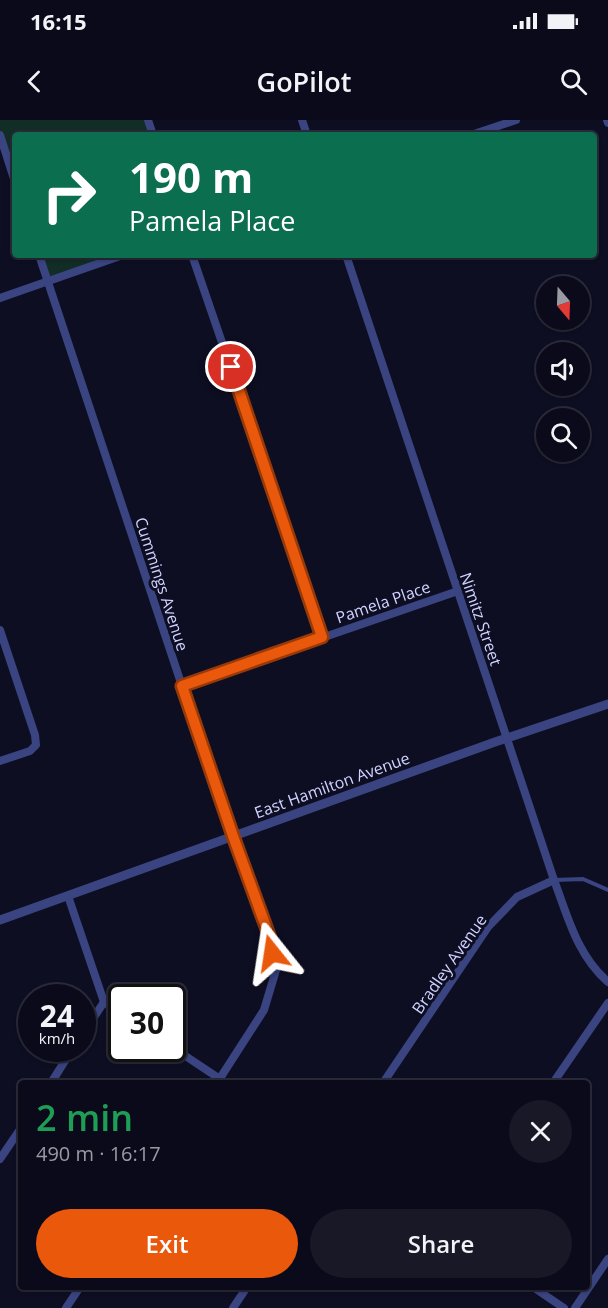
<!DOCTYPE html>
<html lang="en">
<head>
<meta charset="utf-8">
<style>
	body { margin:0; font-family:"Open Sans",sans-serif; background:#181827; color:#f1f3f6; height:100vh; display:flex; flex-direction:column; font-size:22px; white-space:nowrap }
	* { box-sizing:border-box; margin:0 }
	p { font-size:20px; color:#999aa2 }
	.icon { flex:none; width:33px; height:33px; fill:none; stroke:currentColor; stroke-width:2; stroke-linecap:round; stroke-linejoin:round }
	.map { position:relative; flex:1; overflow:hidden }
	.drawer { position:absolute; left:18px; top:960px; width:572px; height:210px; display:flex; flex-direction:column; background:#0a0a1a; border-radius:6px; box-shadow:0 2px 4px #0004,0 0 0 2px #2a2b39 }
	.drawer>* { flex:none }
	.guide { position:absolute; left:12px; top:12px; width:585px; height:126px; border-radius:6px; box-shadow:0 2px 4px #0004,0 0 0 2px #2a2b39; background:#0b6e4f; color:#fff; overflow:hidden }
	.needle { width:39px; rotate:161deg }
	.controls { position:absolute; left:536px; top:156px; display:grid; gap:12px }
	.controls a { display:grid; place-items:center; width:54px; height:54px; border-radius:50%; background:#0a0a1a; box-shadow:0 2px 4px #0004,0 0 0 2px #2a2b39; font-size:30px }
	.speed { position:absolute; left:18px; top:864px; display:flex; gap:12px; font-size:30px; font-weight:700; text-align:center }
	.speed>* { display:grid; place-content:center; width:78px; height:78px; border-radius:50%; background:#0a0a1a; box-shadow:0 2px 4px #0004,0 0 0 2px #2a2b39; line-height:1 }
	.speed small { font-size:15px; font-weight:400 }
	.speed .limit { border:3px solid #111; border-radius:9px; background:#fff; color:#111 }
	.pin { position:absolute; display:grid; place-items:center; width:51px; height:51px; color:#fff; margin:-26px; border:3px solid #fff; border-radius:50%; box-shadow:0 2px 6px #0007 }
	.me { position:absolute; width:66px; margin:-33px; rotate:345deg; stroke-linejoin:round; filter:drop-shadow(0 0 4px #0008) }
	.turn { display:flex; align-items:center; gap:21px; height:126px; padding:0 18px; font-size:27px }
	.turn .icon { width:78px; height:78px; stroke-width:2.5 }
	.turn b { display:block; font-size:42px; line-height:51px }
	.round { display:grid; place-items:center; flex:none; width:63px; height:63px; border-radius:32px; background:#181827 }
	.headline { display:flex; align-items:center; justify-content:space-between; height:102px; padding:0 18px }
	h1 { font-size:36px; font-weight:600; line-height:45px; color:#1e9e55 }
	.action { display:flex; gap:12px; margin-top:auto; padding:12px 18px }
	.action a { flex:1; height:69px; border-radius:36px; background:#ea580c; color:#fff; font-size:24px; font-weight:600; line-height:69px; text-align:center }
	.action a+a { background:#181827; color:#f1f3f6 }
	.status { display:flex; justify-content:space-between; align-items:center; height:42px; padding:0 30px; background:#0a0a1a; direction:ltr }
	.status svg { height:16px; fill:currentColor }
	header { display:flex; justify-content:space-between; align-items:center; height:78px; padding:0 18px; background:#0a0a1a; font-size:27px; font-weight:600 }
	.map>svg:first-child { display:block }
	.green { fill:#112d26 }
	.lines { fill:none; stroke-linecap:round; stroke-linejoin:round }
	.service { stroke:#394481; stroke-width:4 }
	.minor { stroke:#394481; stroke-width:8 }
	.tertiary { stroke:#394481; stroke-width:9 }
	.route-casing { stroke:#983908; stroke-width:15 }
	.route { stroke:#ea580c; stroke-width:10 }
	.labels { text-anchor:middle; stroke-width:6; stroke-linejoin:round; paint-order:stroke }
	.street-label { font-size:16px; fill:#d0d3ff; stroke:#0e0e23 }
</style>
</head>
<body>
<div class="status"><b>16:15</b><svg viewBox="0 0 49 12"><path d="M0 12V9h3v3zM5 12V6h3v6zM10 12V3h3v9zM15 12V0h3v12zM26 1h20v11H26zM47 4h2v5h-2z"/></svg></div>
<header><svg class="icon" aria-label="back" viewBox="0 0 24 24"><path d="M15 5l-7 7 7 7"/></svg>GoPilot<svg class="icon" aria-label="search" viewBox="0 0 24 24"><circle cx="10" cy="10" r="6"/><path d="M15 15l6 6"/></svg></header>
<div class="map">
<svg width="608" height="1188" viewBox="0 0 608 1188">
	<rect width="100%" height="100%" fill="#0e0e23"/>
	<!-- green -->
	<g class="green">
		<path d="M0,0H148L153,15H15V62L0,15Z"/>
		<path d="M39,135H123L47,162Z"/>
	</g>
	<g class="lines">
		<!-- service -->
		<path class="service" d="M555,760L583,759L608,770"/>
		<!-- minor -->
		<g class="minor">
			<path d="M148,0L153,15"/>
			<path d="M302,0L307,15"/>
			<path d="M607,0L608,3"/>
			<path d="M0,15L15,62"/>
			<path d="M471,15L516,0"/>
			<path d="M39,135L182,566L233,716L269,815L276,850L264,890L217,963"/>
			<path d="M192,135L323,517"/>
			<path d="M346,135L554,760C568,797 577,835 608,862"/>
			<path d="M0,178L123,135"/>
			<path d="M0,510L35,615L36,625L30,631L0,641"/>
			<path d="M182,566L458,471"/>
			<path d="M68,776L104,882L122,893"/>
			<path d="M82,915L104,882"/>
			<path d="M172,927L226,963"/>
			<path d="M51,963L73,928"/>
			<path d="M383,963L488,807L517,777L554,760"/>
			<path d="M553,963L608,883"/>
			<path d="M0,1039L21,1008"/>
			<path d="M533,1167L564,1188"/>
			<path d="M66,1188L80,1167"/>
			<path d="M233,1188L247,1167"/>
			<path d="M575,1188L608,1139"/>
		</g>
		<!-- tertiary -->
		<path class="tertiary" d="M0,800L495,622L608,584"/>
	</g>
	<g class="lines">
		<defs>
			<path id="route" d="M231,247L322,517L182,566L233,716L269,815L272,833"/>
		</defs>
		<!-- route casing -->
		<use href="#route" class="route-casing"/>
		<!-- route -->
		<use href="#route" class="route"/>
	</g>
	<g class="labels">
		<!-- street labels -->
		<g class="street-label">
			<text transform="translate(162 464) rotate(72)" y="6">Cummings Avenue</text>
			<text transform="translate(383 482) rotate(-19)" y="6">Pamela Place</text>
			<text transform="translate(481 499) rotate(71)" y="6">Nimitz Street</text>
			<text transform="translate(332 665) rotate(-20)" y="6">East Hamilton Avenue</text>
			<text transform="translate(449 844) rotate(-55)" y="6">Bradley Avenue</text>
		</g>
	</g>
</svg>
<div class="controls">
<a><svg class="needle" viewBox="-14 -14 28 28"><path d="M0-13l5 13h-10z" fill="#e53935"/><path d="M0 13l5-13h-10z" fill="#999aa2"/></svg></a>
<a><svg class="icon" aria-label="sound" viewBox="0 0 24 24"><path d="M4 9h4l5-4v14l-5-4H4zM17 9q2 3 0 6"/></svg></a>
<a><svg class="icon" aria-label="search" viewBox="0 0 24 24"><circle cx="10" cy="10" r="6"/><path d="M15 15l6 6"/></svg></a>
</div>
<div class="speed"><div>24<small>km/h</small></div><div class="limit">30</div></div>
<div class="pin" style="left:231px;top:247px;background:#d93025"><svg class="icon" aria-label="arrive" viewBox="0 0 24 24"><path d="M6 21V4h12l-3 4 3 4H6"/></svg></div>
<svg class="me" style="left:272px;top:833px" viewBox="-20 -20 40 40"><path d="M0-17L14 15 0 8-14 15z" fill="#ea580c" stroke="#fff" stroke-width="4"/></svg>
<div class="guide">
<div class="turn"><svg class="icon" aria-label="right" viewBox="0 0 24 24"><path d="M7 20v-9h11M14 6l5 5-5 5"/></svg><div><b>190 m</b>Pamela Place</div></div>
</div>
<section class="drawer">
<div class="headline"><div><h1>2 min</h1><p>490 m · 16:17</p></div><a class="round"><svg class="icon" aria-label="close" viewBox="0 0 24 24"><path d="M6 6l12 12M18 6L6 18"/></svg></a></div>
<div class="action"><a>Exit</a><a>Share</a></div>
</section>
</div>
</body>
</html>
